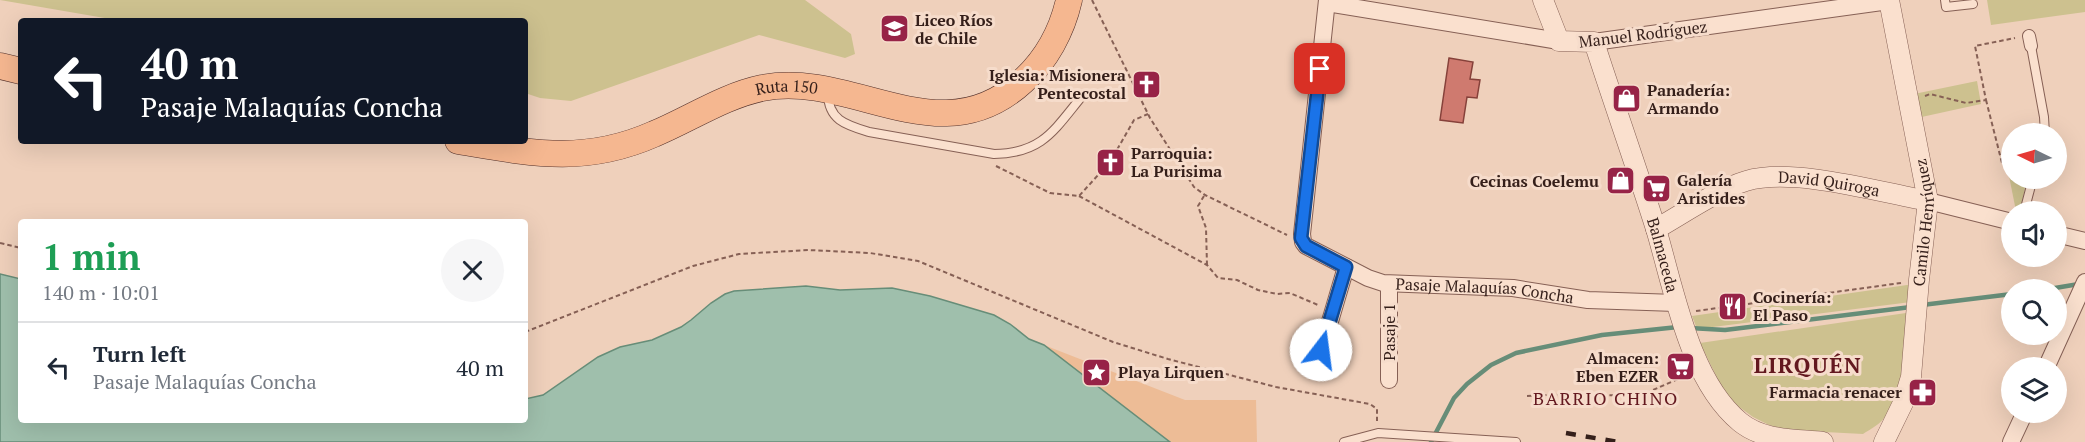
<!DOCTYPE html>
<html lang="en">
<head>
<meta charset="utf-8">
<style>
	body { margin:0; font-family:"PT Serif",serif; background:#f6f6f7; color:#1f2937; height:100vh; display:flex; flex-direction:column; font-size:22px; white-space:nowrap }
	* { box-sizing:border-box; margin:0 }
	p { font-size:20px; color:#747a83 }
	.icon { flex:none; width:33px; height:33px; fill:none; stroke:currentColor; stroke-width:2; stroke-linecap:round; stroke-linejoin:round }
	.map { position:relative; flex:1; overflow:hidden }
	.details { position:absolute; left:18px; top:219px; width:510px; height:204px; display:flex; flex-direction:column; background:#fff; border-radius:6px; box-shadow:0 6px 24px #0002 }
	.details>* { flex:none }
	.top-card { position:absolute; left:18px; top:18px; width:510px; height:126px; border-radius:6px; box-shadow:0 6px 24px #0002; background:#111827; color:#fff; overflow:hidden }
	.needle { width:39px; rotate:275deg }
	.buttons { position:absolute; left:2001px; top:123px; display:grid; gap:12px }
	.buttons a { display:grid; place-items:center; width:66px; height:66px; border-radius:50%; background:#fff; box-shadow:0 6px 24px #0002; font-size:30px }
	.pin { position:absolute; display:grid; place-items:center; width:51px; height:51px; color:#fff; margin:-26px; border-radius:12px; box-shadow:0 3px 9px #0006 }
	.me { position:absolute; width:66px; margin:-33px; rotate:15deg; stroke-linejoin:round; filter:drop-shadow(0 0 4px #0008) }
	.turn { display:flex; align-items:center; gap:21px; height:126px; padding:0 24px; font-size:27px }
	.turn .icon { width:78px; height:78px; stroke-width:2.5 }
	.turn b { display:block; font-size:42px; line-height:51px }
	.round { display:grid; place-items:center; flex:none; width:63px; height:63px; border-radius:32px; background:#f6f6f7 }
	.overview { display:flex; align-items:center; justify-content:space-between; height:102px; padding:0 24px }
	h1 { font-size:36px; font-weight:600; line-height:45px; color:#1e9e55 }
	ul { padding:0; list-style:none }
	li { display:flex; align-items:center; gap:18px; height:90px; padding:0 24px; border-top:2px solid #e0e1e3 }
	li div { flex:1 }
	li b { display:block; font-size:22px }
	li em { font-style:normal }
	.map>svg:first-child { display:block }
	.green { fill:#cdc18f }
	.sand { fill:#edbc96 }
	.water { fill:#9fbfac; stroke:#678d78; stroke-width:1.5 }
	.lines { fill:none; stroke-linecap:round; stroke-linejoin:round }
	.stream { stroke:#678d78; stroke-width:4.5 }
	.building { fill:#cf7a6f; stroke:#86413a; stroke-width:1.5 }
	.service-casing { stroke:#866055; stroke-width:10 }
	.pedestrian-casing { stroke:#866055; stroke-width:14 }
	.minor-casing { stroke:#866055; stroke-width:18 }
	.tertiary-casing { stroke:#866055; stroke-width:21 }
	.primary-casing { stroke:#53302a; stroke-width:27 }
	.path { stroke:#866055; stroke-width:2; stroke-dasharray:4.5 3; stroke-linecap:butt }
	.service { stroke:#fae0ce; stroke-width:8 }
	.pedestrian { stroke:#fae0ce; stroke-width:12 }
	.minor { stroke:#fae0ce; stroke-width:16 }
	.tertiary { stroke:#fae0ce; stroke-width:20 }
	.primary { stroke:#f5b790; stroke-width:26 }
	.rail { stroke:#351f1a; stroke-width:4.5; stroke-dasharray:10 10; stroke-linecap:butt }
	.route-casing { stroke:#114b97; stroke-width:15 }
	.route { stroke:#1a73e8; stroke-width:10 }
	.labels { text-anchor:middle; stroke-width:6; stroke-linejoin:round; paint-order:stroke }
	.poi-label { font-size:16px; font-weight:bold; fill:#351f1a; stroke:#f6dccb; text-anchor:start }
	.street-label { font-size:16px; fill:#351f1a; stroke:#f6dccb }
	.neighbourhood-label { font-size:18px; letter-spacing:1.5px; fill:#63181f; stroke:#f6dccb }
	.district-label { font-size:22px; font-weight:bold; letter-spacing:1.5px; fill:#63181f; stroke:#f6dccb }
</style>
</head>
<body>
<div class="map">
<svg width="2085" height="442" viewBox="0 0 2085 442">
	<rect width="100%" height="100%" fill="#efd0bb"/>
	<!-- green -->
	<g class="green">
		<path d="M0,0H805L851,34L855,54L845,58L759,35L571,101L540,98L525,93V21H122Z"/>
		<path d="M1987,0H2085V12L1991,25Z"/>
		<path d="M1977,81L1981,104L1917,118L1914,94Z"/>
		<path d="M2011,167L2012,178L2027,179L2020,211H2016L2008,171Z"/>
		<path d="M1914,284L1911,302L1697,329L1692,316Z"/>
		<path d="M1906,313C1903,346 1907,389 1885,417C1880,424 1871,429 1863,434L1787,430L1769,425L1753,417L1727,398L1700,343Z"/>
	</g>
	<!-- sand -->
	<path class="sand" d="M1044,345L1185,400H1256L1257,442H1170Z"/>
	<!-- water -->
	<path class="water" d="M0,274L21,279V420H525V399L543,395L598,357L620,347L652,340L681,327L691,320L711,303L725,294L734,291L806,286L840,290L892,288L930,296L994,315L1010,324L1029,339L1044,345L1170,442H0Z"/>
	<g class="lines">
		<!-- stream -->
		<g class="stream">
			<path d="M2043,290L2079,284"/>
			<path d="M1922,305L2012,294"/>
			<path d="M1690,328L1725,330L1911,307"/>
			<path d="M1431,442L1454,398L1467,384L1491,365L1516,353L1602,335L1678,327"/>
		</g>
	</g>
	<!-- building -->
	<path class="building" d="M1449,58L1473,62L1470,79L1480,80L1477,98L1467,97L1463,123L1440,120Z"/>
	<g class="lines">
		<defs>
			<g id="service">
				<path d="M1945,0L1946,7L1973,4"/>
				<path d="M2031,46L2044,117L2045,134"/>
				<path d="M828,93C828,120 846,125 869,132L994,154C1043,153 1054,130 1083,95"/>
				<path d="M2024,212L2033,178"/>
				<path d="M1344,442L1378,433L1516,442"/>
			</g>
			<path id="pedestrian" d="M2029,36L2031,46"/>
			<g id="minor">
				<path id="s1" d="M1327,0L1302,234L1303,242L1306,246L1368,278L1383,283L1513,288L1588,300L1676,303"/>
				<path d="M1327,3L1559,41"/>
				<path d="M1594,42L1889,1"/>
				<path d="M1928,201L2012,222"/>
				<path d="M2056,234L2085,241"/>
				<path d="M1389,284V380"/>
				<path d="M2046,368L2085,282"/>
				<path d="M1316,369L1346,267"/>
				<path d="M2011,442L2025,412"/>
			</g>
			<g id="tertiary">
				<path id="s2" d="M1543,0L1559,41L1594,42C1614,104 1636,166 1656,229C1674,289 1689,380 1740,422C1763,441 1796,439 1823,442"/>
				<path id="s3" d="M1656,229C1681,215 1719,189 1746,181C1793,167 1879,192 1928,201"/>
				<path id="s4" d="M1884,442L1903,403L1911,377L1919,280L1928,201L1889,0"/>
			</g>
			<g id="primary">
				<path d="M0,66L21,71"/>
				<path id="s5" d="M458,141C530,153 584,165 654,134C690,119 724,96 762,88C853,70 940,158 1023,81C1046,60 1062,31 1069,0"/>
			</g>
		</defs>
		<!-- service casing -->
		<use href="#service" class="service-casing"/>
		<!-- pedestrian casing -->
		<use href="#pedestrian" class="pedestrian-casing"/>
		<!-- minor casing -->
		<use href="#minor" class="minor-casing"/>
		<!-- tertiary casing -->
		<use href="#tertiary" class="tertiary-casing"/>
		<!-- primary casing -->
		<use href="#primary" class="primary-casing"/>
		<!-- path -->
		<g class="path">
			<path d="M1092,0L1150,118L1194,187L1205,195L1287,235"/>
			<path d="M1925,96L1930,94L1966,103L1986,100L1975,46L2015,38"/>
			<path d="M1986,100L2002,163H2012"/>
			<path d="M996,166L1050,193L1079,196L1110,162L1134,120L1148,114"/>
			<path d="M1079,196L1207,265L1218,278L1237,280L1258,290L1277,294L1290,293L1318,305"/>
			<path d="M1204,196L1198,206L1206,228L1207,265"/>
			<path d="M0,243L21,248"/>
			<path d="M1696,311L1901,283"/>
			<path d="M525,332L693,266L739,254L808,250L870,253L918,261L1113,342L1168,359L1276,387L1370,404L1377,409V421"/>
			<path d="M1527,396L1562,394L1639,396L1685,376"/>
		</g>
		<!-- service -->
		<use href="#service" class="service"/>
		<!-- pedestrian -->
		<use href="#pedestrian" class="pedestrian"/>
		<!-- minor -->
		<use href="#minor" class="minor"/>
		<!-- tertiary -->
		<use href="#tertiary" class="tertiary"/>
		<!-- primary -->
		<use href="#primary" class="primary"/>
		<!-- rail -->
		<path class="rail" d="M1566,433L1618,442"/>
	</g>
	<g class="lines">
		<defs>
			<path id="route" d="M1320,69L1301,238L1306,246L1346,267L1321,350"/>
		</defs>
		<!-- route casing -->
		<use href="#route" class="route-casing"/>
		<!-- route -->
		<use href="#route" class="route"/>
	</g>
	<!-- icons -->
	<defs>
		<symbol id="school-square" viewBox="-11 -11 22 22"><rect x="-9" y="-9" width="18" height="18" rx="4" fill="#972347" stroke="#f6dccb"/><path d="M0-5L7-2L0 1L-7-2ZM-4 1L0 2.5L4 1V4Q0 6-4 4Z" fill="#fff"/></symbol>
		<symbol id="church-square" viewBox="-11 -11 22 22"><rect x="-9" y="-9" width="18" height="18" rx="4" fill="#972347" stroke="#f6dccb"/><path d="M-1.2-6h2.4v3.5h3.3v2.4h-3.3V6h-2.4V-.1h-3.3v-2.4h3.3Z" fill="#fff"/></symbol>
		<symbol id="shop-square" viewBox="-11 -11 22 22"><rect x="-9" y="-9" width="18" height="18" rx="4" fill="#972347" stroke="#f6dccb"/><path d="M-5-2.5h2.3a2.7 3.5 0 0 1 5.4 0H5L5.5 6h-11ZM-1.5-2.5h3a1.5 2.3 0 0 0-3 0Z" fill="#fff"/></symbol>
		<symbol id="supermarket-square" viewBox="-11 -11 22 22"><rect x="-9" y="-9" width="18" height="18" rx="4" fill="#972347" stroke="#f6dccb"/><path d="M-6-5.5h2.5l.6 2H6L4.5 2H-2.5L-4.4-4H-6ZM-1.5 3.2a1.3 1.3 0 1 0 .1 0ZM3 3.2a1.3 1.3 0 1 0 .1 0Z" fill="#fff"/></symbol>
		<symbol id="restaurant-square" viewBox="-11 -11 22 22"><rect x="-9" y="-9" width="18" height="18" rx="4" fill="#972347" stroke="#f6dccb"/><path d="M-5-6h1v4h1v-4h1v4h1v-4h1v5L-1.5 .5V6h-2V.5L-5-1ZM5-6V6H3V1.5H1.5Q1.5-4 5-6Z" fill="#fff"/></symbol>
		<symbol id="sight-square" viewBox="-11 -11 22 22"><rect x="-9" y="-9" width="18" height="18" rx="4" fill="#972347" stroke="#f6dccb"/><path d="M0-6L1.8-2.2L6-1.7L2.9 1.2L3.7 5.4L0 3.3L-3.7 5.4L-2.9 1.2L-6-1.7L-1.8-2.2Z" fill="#fff"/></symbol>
		<symbol id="pharmacy-square" viewBox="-11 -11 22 22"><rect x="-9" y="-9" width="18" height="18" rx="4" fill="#972347" stroke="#f6dccb"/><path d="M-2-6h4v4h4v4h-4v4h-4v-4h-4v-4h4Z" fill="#fff"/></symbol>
	</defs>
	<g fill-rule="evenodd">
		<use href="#school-square" x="878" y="12" width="33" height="33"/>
		<use href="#church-square" x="1130" y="68" width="33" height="33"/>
		<use href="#shop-square" x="1610" y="82" width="33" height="33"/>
		<use href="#church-square" x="1094" y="146" width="33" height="33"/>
		<use href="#shop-square" x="1604" y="164" width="33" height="33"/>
		<use href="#supermarket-square" x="1640" y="172" width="33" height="33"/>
		<use href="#restaurant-square" x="1716" y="290" width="33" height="33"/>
		<use href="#supermarket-square" x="1664" y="350" width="33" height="33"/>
		<use href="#sight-square" x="1080" y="356" width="33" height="33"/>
		<use href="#pharmacy-square" x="1906" y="376" width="33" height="33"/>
	</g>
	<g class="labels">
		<!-- poi labels -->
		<g class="poi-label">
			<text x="915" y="26">Liceo Ríos<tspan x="915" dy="18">de Chile</tspan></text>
			<text x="1126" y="81" text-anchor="end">Iglesia: Misionera<tspan x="1126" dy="18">Pentecostal</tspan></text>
			<text x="1647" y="96">Panadería:<tspan x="1647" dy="18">Armando</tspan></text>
			<text x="1131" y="159">Parroquia:<tspan x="1131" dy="18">La Purisima</tspan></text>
			<text x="1677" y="186">Galería<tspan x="1677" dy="18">Aristides</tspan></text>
			<text x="1599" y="187" text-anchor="end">Cecinas Coelemu</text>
			<text x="1753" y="303">Cocinería:<tspan x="1753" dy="18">El Paso</tspan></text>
			<text x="1659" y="364" text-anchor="end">Almacen:<tspan x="1659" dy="18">Eben EZER</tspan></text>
			<text x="1118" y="378">Playa Lirquen</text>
			<text x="1902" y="398" text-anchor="end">Farmacia renacer</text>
		</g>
		<!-- street labels -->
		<g class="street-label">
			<text transform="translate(1643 34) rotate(-7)" y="6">Manuel Rodríguez</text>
			<text dy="6" stroke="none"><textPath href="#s5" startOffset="342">Ruta 150</textPath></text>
			<text dy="6" stroke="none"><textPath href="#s3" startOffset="186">David Quiroga</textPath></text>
			<text dy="6" stroke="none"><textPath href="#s4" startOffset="226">Camilo Henríquez</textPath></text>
			<text dy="6" stroke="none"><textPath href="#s2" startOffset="303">Balmaceda</textPath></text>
			<text dy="6" stroke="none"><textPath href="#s1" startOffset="436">Pasaje Malaquías Concha</textPath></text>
			<text transform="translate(1389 332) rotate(-90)" y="6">Pasaje 1</text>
		</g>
		<!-- neighbourhood labels -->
		<g class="neighbourhood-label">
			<text x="1606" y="405">BARRIO CHINO</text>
		</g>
		<!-- district labels -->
		<g class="district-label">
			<text x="1808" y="373">LIRQUÉN</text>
		</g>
	</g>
</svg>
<div class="buttons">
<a><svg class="needle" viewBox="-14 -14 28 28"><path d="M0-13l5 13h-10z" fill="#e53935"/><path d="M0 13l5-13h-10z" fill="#747a83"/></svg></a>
<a><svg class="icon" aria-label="sound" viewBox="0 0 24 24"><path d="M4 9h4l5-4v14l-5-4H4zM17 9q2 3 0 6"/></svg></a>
<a><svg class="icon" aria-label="search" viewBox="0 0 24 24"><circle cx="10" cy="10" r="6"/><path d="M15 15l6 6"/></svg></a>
<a><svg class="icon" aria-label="layers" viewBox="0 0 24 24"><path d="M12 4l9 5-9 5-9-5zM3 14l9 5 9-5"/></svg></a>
</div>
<div class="pin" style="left:1320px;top:69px;background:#d93025"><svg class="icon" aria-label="arrive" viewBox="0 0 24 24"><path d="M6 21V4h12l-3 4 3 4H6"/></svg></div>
<svg class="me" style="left:1321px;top:350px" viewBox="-20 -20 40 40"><circle r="19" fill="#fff"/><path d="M0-13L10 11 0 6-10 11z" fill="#1a73e8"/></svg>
<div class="top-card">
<div class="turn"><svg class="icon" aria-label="left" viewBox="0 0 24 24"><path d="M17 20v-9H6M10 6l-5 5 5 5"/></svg><div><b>40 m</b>Pasaje Malaquías Concha</div></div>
</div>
<section class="details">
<div class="overview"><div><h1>1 min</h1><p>140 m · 10:01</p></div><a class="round"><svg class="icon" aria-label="close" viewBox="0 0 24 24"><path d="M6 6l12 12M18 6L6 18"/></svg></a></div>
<ul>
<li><svg class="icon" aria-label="left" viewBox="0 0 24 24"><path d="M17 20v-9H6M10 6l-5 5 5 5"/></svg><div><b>Turn left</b><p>Pasaje Malaquías Concha</p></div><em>40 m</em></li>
</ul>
</section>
</div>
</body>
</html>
